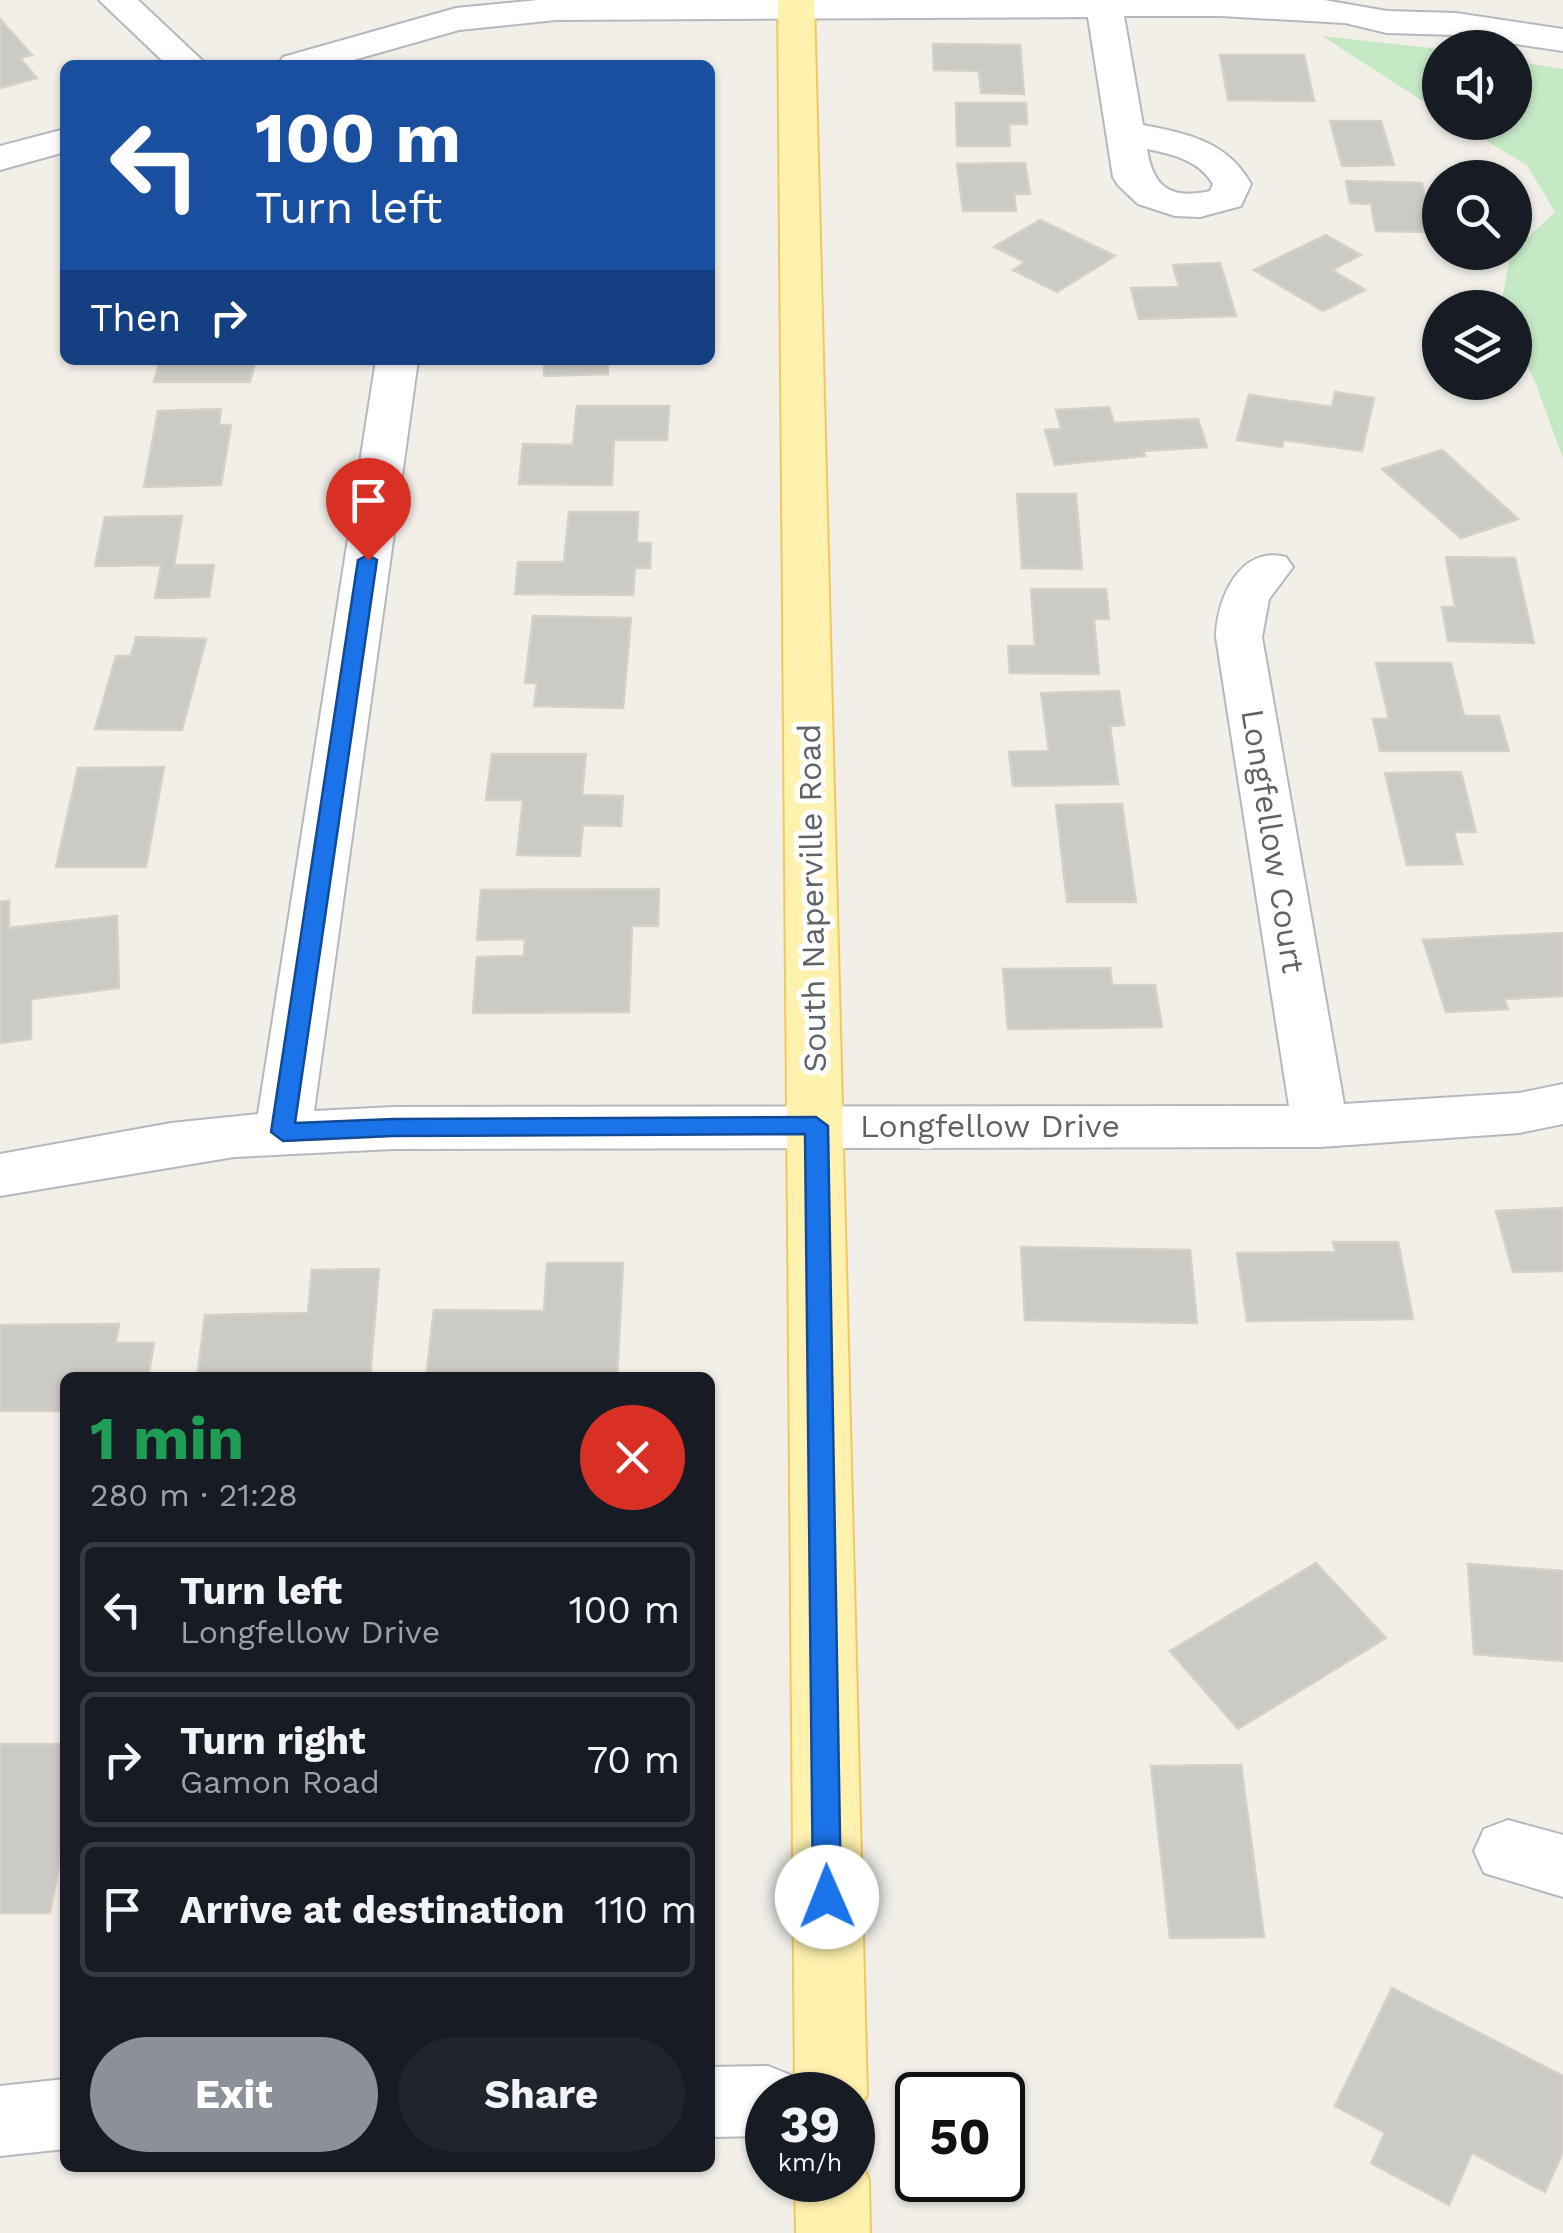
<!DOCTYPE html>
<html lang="en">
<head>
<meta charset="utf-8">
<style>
	body { margin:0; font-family:"Work Sans",sans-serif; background:#20242c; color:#f1f3f6; height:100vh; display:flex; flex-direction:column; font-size:38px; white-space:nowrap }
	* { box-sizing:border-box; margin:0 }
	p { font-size:32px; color:#9ea1a6 }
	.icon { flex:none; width:55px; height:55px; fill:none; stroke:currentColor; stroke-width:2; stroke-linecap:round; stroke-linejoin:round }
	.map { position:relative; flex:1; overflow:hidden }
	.side { position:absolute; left:60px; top:1372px; width:655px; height:800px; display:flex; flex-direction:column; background:#171b24; border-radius:15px; box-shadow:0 2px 8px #0004 }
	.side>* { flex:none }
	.banner { position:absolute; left:60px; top:60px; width:655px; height:305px; border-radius:15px; box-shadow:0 2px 8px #0004; background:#1a4fa0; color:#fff; overflow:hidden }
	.fabs { position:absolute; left:1422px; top:30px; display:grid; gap:20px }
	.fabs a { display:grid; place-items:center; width:110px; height:110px; border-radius:50%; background:#171b24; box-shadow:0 2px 8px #0004; font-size:50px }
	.speed { position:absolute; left:745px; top:2072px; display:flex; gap:20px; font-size:50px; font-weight:700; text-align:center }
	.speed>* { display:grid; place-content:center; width:130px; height:130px; border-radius:50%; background:#171b24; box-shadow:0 2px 8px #0004; line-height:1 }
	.speed small { font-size:25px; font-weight:400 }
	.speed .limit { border:5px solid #111; border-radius:15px; background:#fff; color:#111 }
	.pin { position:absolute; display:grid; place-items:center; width:85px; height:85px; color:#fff; margin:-102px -42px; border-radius:50% 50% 50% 0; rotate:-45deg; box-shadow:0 0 10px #0007 }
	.pin .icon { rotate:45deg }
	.me { position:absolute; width:110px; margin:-55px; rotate:359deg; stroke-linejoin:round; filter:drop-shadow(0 0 8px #0008) }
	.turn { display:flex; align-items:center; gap:35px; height:210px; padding:0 30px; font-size:45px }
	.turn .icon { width:130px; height:130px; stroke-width:2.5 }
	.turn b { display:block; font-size:70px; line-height:85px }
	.then { display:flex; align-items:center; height:95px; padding:0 30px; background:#0003; gap:20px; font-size:38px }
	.round { display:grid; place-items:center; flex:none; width:105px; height:105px; border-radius:52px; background:#20242c }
	.headline { display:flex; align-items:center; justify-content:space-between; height:170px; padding:0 30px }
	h1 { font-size:60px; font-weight:700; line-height:75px; color:#1e9e55 }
	.action { display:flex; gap:20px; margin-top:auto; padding:20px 30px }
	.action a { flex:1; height:115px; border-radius:60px; background:#8c9099; color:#fff; font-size:40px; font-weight:700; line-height:115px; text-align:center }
	.action a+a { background:#20242c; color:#f1f3f6 }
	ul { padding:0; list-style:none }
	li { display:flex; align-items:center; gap:30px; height:135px; margin:0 20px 15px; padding:0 10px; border:5px solid #363941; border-radius:15px }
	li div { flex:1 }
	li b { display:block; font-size:38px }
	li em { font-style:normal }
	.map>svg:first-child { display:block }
	.green { fill:#c5e8c5 }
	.building { fill:#cccac5; stroke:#d6d1c6; stroke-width:2.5 }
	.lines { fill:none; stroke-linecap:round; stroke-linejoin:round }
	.minor-casing { stroke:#b5b8bc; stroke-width:4 }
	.major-casing { stroke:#f2c960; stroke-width:4 }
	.minor { fill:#fff; fill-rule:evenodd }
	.major { fill:#fff2af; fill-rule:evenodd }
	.route { fill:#1a73e8; stroke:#114b97; stroke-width:2.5 }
	.labels { text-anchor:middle; stroke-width:10; stroke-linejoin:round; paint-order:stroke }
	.street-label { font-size:32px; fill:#5f6368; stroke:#fff }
</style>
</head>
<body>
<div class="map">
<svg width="1563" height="2233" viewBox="0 0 1563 2233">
	<rect width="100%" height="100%" fill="#f1efe8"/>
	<!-- green -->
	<g class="green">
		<path d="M1322,36L1440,49V112Z"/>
		<path d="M1515,61L1563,69V459L1536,384L1515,339V308L1501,307L1510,255L1555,212L1527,165L1457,123L1515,122Z"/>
	</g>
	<!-- building -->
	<g class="building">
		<path d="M0,19L32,55L20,58L37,78L0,88Z"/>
		<path d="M933,44L1020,45L1024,94L981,93L979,71L934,70Z"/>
		<path d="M1220,55H1304L1314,101L1228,100Z"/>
		<path d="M956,103H1026L1027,124H1009L1010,146H957Z"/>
		<path d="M1330,121H1381L1394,165L1342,166Z"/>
		<path d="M1025,163L1030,194H1014L1016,211H963L957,164Z"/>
		<path d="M1346,181L1422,183L1431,232L1376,231L1371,204L1350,203Z"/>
		<path d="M1040,220L1115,256L1057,292L1013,270L1025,262L994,247Z"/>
		<path d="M1326,235L1361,255L1332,270L1365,290L1323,311L1254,270Z"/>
		<path d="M1220,263L1236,316L1139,319L1131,288L1179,287L1173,265Z"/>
		<path d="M160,360H256L250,382H154Z"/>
		<path d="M544,360H608V374L544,376Z"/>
		<path d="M1335,392L1374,398L1362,451L1284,440L1282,447L1237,440L1249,395L1332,407Z"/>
		<path d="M577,406H669L667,440H614L612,485L519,484L523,444L573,445Z"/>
		<path d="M1109,407L1114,423L1198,419L1207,447L1143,451L1145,456L1055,465L1045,430L1061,429L1056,410Z"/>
		<path d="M221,409L219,425H231L221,485L144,487L158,411Z"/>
		<path d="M1442,450L1518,519L1461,538L1382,469Z"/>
		<path d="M1017,494H1076L1082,569L1022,568Z"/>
		<path d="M569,512H638L637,543H651L650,568H635L633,595L515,594L518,562H564Z"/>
		<path d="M182,516L174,565H214L209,597L155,598L161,565L95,566L105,517Z"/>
		<path d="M1446,557L1515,558L1534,643L1448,641L1442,607H1455Z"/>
		<path d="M1031,589H1106L1109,619H1094L1099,674L1010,673L1008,646H1035Z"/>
		<path d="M533,616L631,618L623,708L534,706L537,683H525Z"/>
		<path d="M136,637L206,639L182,730L95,729L116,656H131Z"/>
		<path d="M1376,663H1451L1464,716H1499L1509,751H1380L1373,719H1389Z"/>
		<path d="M1119,691L1124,725L1110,726L1118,784L1013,786L1009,752L1049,751L1041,693Z"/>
		<path d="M492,754H586L582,795L623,796L621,826L583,825L580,856L517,855L523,800H486Z"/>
		<path d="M164,767L146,867H56L78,768Z"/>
		<path d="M1461,772L1476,832H1454L1462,864L1407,865L1385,773Z"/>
		<path d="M1122,804L1136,902H1067L1056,805Z"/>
		<path d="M659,889L658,926H632L629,1012L473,1013L477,957L524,956L525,939L477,940L481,890Z"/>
		<path d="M9,901V928L117,916L119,988L31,999V1039L0,1043V902Z"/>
		<path d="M1563,933V996L1504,999L1508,1009L1446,1012L1423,940Z"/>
		<path d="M1110,968L1112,985H1155L1162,1027L1008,1029L1003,969Z"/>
		<path d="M1563,1208V1271L1513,1272L1496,1211Z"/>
		<path d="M1333,1242H1398L1413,1319L1247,1321L1237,1253L1336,1252Z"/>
		<path d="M1021,1247L1190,1250L1197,1323L1025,1320Z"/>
		<path d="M547,1263H623L617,1378H426L434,1310L544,1311Z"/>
		<path d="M379,1269L370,1378H197L205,1315L308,1313L312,1270Z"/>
		<path d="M119,1324L116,1343H154L148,1378H65V1411H0V1325Z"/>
		<path d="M1316,1563L1386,1638L1238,1729L1170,1651Z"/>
		<path d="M1468,1564L1563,1571V1661L1474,1654Z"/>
		<path d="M0,1744H65V1831L50,1913H0Z"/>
		<path d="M1241,1765L1264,1937L1170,1938L1151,1766Z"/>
		<path d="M1392,1988L1563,2076V2152L1545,2192L1472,2153L1449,2205L1371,2163L1385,2133L1335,2106Z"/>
	</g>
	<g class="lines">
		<defs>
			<g id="minor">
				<path d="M99,0H138L207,65H167Z"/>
				<path d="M538,0H1324L1387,11L1456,13L1563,29V51L1456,35L1387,33L1345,23L1221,16H1124L1143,125C1188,134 1227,141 1251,184L1241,206L1200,217L1175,216L1138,204L1118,185L1113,177L1088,17L556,20L459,30L336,65H278L283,57L456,8ZM1147,149C1172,154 1199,160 1213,184L1210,191C1170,200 1153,187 1147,149Z"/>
				<path d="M65,129V152L0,170V146Z"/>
				<path d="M376,360H418L314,1111L393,1107L1289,1106L1216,637C1217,598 1240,545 1286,557L1293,567L1269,599L1262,637L1344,1104L1519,1093L1563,1084V1124L1519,1133L1320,1147L393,1149L234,1157L0,1196V1154L171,1123L258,1114Z"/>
				<path d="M1508,1820L1563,1835V1897L1484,1873L1474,1851L1484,1829Z"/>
				<path d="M768,2066L793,2076L801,2095H768V2136L710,2137V2067Z"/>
				<path d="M65,2079V2149L0,2156V2086Z"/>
			</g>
			<g id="major">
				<path d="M778,0H814L867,2095L852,2121V2095H795Z"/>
				<path d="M852,2152L858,2154L869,2180L870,2233H796L795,2180H852Z"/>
			</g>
		</defs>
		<!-- minor casing -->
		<use href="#minor" class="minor-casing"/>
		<!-- major casing -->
		<use href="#major" class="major-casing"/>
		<!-- minor -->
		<use href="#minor" class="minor"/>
		<!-- major -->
		<use href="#major" class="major"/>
	</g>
	<!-- route -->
	<path class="route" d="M368,555L377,560L295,1123L393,1119L816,1117L828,1126L841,1897L837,1906L827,1910L817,1906L813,1897L805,1134L393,1136L283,1141L271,1132L358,560Z"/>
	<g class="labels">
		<!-- street labels -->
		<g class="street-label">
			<text transform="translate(1273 841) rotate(81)" y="11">Longfellow Court</text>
			<text transform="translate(812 898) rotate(-91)" y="11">South Naperville Road</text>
			<text x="990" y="1137">Longfellow Drive</text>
		</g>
	</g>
</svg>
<div class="fabs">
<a><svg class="icon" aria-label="sound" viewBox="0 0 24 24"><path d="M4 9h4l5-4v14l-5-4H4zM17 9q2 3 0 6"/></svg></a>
<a><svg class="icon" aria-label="search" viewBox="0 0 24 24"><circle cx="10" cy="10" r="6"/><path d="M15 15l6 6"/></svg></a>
<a><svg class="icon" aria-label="layers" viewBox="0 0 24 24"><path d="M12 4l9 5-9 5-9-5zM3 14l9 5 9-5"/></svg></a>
</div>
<div class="speed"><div>39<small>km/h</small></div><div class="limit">50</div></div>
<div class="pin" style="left:368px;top:560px;background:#d93025"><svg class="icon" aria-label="arrive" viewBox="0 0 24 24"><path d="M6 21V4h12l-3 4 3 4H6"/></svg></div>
<svg class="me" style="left:827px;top:1897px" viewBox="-20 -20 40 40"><circle r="19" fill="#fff"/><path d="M0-13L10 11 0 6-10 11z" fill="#1a73e8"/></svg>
<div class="banner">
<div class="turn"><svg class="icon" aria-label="left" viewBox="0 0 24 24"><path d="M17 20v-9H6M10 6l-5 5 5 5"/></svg><div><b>100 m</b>Turn left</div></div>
<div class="then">Then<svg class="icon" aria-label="right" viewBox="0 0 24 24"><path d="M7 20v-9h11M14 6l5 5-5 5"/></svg></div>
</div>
<section class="side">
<div class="headline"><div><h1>1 min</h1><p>280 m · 21:28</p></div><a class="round" style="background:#d93025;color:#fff"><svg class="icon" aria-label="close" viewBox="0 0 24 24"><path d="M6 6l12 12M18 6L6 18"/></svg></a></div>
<ul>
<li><svg class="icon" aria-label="left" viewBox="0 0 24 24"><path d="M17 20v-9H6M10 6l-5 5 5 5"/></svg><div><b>Turn left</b><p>Longfellow Drive</p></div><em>100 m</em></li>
<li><svg class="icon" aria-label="right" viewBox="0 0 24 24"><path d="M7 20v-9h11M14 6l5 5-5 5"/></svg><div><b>Turn right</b><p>Gamon Road</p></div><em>70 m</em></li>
<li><svg class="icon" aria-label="arrive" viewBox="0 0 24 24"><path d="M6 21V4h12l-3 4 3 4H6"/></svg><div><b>Arrive at destination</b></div><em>110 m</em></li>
</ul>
<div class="action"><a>Exit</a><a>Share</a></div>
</section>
</div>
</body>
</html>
